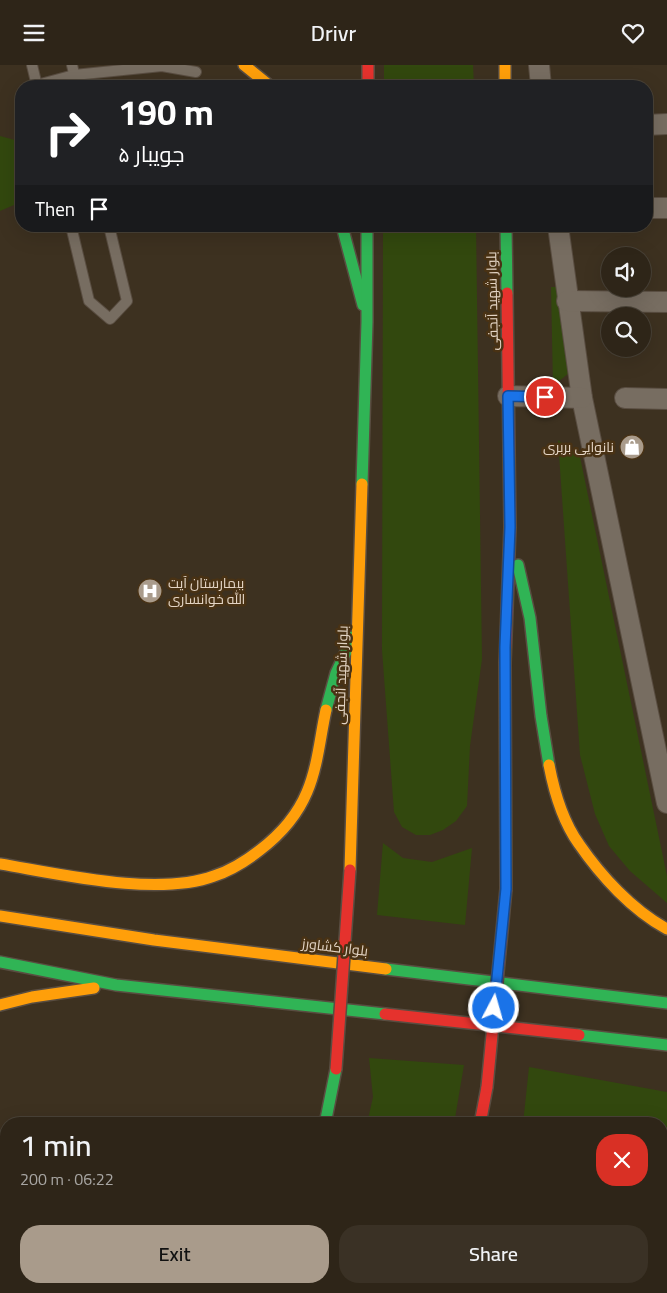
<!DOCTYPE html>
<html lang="en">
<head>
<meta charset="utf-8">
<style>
	body { margin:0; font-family:Georgia,Cairo,serif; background:#3a3125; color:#f1f3f6; height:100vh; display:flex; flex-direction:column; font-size:19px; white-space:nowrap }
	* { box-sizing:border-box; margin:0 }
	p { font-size:16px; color:#a7a5a2 }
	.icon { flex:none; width:28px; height:28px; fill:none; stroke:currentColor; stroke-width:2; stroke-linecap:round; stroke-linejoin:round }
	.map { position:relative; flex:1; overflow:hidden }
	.panel { position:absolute; left:0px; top:1052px; width:668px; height:176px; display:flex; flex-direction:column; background:#2e2518; border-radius:20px 20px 0 0; box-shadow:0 5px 20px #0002,0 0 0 1px #494237 }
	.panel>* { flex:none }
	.guide { position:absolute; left:15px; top:15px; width:638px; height:152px; border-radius:20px; box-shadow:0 5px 20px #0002,0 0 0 1px #494237; background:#202124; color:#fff; overflow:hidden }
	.controls { position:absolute; left:601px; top:182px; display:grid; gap:10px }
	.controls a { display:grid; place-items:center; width:50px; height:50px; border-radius:50%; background:#2e2518; box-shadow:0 5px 20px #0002,0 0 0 1px #494237; font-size:25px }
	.pin { position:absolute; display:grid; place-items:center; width:42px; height:42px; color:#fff; margin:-21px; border:2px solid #fff; border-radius:50%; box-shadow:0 1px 5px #0007 }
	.me { position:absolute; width:55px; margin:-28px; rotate:6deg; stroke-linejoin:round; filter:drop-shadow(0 0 4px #0008) }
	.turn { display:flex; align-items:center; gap:18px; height:105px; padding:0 20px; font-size:22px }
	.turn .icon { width:65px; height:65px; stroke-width:2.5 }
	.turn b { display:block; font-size:35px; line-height:42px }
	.then { display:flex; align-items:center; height:48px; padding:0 20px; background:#0003; gap:10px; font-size:19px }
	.round { display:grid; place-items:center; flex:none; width:52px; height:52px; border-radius:20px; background:#3a3125 }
	.overview { display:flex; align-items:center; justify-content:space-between; height:85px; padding:0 20px }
	h1 { font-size:30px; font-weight:600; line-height:38px }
	.primary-button { display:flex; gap:10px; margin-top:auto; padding:10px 20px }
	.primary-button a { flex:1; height:58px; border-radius:20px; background:#a99b8b; color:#111; font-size:20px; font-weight:600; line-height:58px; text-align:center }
	.primary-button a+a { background:#3a3125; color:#f1f3f6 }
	header { display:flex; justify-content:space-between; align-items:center; height:65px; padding:0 20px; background:#2e2518; font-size:22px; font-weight:600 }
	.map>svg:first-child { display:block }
	.green { fill:#32480e }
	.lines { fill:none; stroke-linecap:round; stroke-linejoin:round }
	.lane-casing { stroke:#594d41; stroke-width:12 }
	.street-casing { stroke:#594d41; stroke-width:22 }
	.fast-casing { stroke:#594d41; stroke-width:14 }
	.slow-casing { stroke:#594d41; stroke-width:14 }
	.jam-casing { stroke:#594d41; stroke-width:14 }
	.lane { stroke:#776d61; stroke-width:10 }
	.street { stroke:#776d61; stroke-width:20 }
	.fast { stroke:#30b455; stroke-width:11 }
	.slow { stroke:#ff9f0a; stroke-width:11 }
	.jam { stroke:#e5322d; stroke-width:11 }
	.jam-bridge-casing { stroke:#594d41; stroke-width:14; stroke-linecap:butt }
	.jam-bridge { stroke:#e5322d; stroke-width:11 }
	.route-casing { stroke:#114b97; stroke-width:12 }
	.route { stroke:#1a73e8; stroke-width:9 }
	.labels { text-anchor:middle; stroke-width:5; stroke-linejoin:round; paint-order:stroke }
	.street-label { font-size:14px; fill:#e3d4c4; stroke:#493214 }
	.poi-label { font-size:14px; fill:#e3d4c4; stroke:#493214; text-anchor:end }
</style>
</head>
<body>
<header><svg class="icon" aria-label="menu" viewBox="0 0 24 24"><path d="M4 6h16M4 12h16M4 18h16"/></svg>Drivr<svg class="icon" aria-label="heart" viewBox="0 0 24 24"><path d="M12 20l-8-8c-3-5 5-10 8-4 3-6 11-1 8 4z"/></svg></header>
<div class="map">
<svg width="667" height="1228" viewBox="0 0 667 1228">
	<rect width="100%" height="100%" fill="#3d3120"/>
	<!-- green -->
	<g class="green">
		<path d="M384,0H473L474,21H384Z"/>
		<path d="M0,71L15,75L21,87V137L0,146Z"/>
		<path d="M383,161H476L482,594L470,681L467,741L456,756L443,765L430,770H416L402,762L394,747L382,585Z"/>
		<path d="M551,222H557L569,308L553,321Z"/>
		<path d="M558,375L580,392L667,811V838L630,806L609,781L595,749L580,690Z"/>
		<path d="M383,778L403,793L432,797L472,783L465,860L377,850Z"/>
		<path d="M369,993L464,1000L454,1059H367L373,1032Z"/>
		<path d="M529,1002L667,1027V1228H510V1223L661,1222V1059H523Z"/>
		<path d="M333,1223V1222L426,1223V1228H332Z"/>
	</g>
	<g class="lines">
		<defs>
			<g id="lane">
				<path d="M32,0L37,21"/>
				<path d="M72,0L77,21"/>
				<path d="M37,20L74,10L162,1L196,7"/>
				<path d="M71,161L89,236L110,254L127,236L109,161"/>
			</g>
			<g id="street">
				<path d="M539,0L541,21"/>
				<path d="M646,60L667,59"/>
				<path d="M646,143H667"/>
				<path d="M558,161L582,333L667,738"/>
				<path d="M567,236L667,237"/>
				<path d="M508,331L582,333"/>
				<path d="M625,333L667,334"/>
			</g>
			<g id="fast">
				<path d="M342,161L363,240"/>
				<path d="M506,161L507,228"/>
				<path d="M362,419L367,257V161"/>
				<path d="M518,500L530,553L541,651L549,700"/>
				<path d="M326,645L336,608L353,572"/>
				<path d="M0,897L116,920L385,949"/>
				<path d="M386,904L667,938"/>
				<path d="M579,970L667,980"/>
				<path d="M325,1059L336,1004"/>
				<path d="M268,1228L270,1222"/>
				<path d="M298,1228L299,1222"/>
			</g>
			<g id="slow">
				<path d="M244,0L270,21"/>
				<path d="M505,0V21"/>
				<path d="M505,598L506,824"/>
				<path d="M549,700C554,726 563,757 579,779C601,811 632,845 667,864"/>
				<path d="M0,799C60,809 157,832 214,811C232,805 246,796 260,785C281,769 297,751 307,727C318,701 320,672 326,645"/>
				<path d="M350,805L362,419"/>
				<path d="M0,851L154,875L386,904"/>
				<path d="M0,940L32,932L94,923"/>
				<path d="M450,1228L451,1222"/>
			</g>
			<g id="jam">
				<path d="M368,0V21"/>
				<path d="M505,598L510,462L507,228"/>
				<path d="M385,949L579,970"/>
				<path d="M480,1059L487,1022"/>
				<path d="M492,1222L493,1228"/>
			</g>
		</defs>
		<!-- lane casing -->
		<use href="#lane" class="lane-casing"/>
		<!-- street casing -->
		<use href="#street" class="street-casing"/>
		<!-- fast casing -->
		<use href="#fast" class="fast-casing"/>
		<!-- slow casing -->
		<use href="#slow" class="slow-casing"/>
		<!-- jam casing -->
		<use href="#jam" class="jam-casing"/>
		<!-- lane -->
		<use href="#lane" class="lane"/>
		<!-- street -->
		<use href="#street" class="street"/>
		<!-- fast -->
		<use href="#fast" class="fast"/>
		<!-- slow -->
		<use href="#slow" class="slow"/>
		<!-- jam -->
		<use href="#jam" class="jam"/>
		<defs>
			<g id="jam-bridge">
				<path d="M336,1004L350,805"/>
				<path d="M487,1022L506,824"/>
			</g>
		</defs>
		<!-- jam-bridge casing -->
		<use href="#jam-bridge" class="jam-bridge-casing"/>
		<!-- jam-bridge -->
		<use href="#jam-bridge" class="jam-bridge"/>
	</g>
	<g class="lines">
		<defs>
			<path id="route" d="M494,943L506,824L505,582L510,462L508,331L545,332"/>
		</defs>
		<!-- route casing -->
		<use href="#route" class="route-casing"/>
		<!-- route -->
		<use href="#route" class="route"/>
	</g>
	<!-- icons -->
	<defs>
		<symbol id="shop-disc" viewBox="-11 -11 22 22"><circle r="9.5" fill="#a99b8b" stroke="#493214"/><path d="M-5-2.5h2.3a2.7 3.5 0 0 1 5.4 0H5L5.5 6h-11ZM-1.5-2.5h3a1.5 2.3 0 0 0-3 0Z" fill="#fff"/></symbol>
		<symbol id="hospital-disc" viewBox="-11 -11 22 22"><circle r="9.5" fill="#a99b8b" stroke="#493214"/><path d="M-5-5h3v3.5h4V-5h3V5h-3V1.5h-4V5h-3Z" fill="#fff"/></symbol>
	</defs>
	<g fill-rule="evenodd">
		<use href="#shop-disc" x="618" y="368" width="28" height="28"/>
		<use href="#hospital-disc" x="136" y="512" width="28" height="28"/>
	</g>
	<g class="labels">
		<!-- street labels -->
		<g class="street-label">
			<text transform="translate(492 236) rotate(-91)" y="5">بلوار شهید آنجفی</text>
			<text transform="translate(341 610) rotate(-88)" y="5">بلوار شهید آنجفی</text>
			<text transform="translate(335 882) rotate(7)" y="5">بلوار کشاورز</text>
		</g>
		<!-- poi labels -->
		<g class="poi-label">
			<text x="614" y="387">نانوایی بربری</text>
			<text x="168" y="523" text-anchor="start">بیمارستان آیت<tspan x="168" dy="16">الله خوانساری</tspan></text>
		</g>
	</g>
</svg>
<div class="controls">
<a><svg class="icon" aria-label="sound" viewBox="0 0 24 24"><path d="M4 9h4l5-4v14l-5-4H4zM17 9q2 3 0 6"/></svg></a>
<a><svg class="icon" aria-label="search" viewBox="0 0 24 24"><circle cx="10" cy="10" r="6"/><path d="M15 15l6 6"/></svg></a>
</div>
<div class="pin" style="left:545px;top:332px;background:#d93025"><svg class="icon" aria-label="arrive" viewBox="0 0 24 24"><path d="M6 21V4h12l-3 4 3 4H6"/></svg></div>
<svg class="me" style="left:494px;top:943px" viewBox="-20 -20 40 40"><circle r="17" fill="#1a73e8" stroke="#fff" stroke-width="3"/><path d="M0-11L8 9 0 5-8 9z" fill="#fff"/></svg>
<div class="guide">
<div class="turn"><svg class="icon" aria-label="right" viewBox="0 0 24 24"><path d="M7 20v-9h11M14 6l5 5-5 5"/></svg><div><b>190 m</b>جویبار ۵</div></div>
<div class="then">Then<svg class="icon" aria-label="arrive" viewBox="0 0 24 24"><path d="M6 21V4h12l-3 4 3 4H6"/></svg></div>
</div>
<section class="panel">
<div class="overview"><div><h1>1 min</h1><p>200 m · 06:22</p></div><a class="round" style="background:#d93025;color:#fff"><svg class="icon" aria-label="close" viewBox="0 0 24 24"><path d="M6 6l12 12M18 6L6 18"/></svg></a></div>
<div class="primary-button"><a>Exit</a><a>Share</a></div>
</section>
</div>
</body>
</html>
